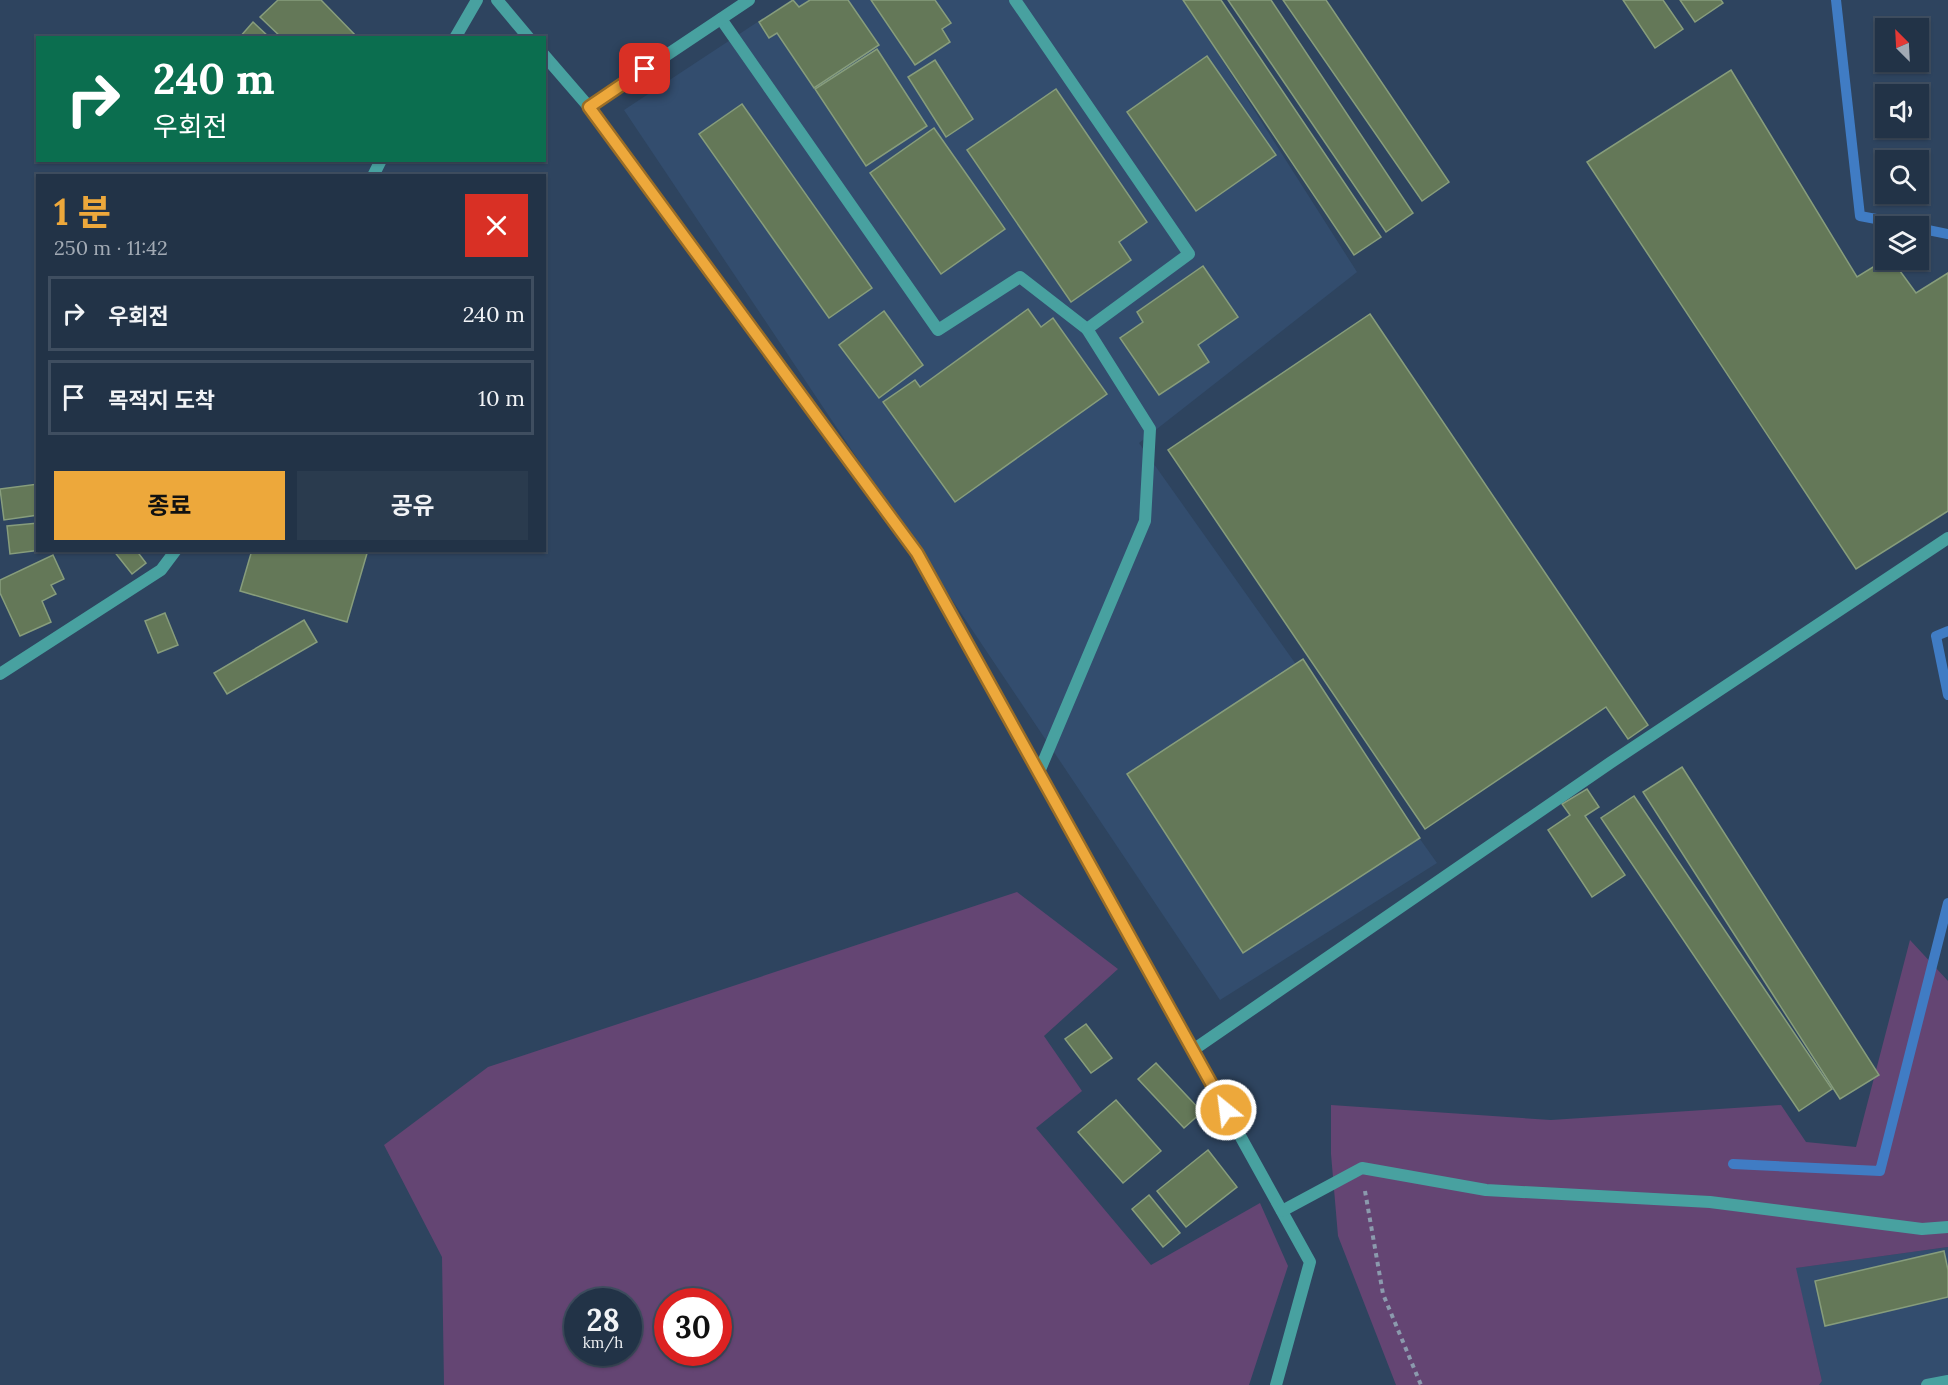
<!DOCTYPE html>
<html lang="ko">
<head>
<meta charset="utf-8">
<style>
	body { margin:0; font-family:Lora,"Noto Sans KR",serif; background:#2a3b4e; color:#f1f3f6; height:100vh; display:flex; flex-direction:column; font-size:22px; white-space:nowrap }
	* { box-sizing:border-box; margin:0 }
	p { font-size:20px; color:#a2aab4 }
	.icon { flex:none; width:33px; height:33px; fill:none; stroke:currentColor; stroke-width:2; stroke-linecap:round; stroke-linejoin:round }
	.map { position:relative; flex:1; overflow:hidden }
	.side { position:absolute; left:36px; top:174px; width:510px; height:378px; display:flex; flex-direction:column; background:#223347; border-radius:0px; box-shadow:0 2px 4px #0004,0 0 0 2px #3f4e60 }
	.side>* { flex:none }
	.hud { position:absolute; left:36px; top:36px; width:510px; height:126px; border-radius:0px; box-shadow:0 2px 4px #0004,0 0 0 2px #3f4e60; background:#0b6e4f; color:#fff; overflow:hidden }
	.needle { width:39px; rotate:336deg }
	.controls { position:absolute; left:1875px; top:18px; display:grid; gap:12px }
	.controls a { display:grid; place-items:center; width:54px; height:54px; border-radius:0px; background:#223347; box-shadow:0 2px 4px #0004,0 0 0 2px #3f4e60; font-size:30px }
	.speed { position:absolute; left:564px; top:1288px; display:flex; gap:12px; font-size:30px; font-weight:700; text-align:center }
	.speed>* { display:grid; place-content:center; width:78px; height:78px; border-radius:50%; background:#223347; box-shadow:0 2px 4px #0004,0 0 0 2px #3f4e60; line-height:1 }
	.speed small { font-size:15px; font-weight:400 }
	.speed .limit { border:9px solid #d22; background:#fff; color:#111 }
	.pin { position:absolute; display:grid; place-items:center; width:51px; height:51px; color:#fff; margin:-26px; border-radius:12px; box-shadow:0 3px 9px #0006 }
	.me { position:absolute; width:66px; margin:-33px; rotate:331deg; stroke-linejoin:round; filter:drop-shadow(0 0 4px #0008) }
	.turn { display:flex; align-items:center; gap:21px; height:126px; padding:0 18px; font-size:27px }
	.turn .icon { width:78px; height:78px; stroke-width:2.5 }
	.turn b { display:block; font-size:42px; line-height:51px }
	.round { display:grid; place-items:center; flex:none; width:63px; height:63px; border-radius:0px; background:#2a3b4e }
	.head { display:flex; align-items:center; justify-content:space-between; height:102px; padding:0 18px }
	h1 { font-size:36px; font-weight:700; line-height:45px; color:#eda83b }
	.cta { display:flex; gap:12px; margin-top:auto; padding:12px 18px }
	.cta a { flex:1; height:69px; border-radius:0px; background:#eda83b; color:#111; font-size:24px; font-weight:700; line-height:69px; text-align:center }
	.cta a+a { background:#2a3b4e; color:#f1f3f6 }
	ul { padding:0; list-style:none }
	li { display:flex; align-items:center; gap:18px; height:75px; margin:0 12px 9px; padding:0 6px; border:3px solid #3f4e60; border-radius:0px }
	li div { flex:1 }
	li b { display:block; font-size:22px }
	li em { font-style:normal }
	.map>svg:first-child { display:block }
	.built { fill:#334d6e }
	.green { fill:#644573; fill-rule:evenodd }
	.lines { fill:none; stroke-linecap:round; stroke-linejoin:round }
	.stream { stroke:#407cc4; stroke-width:10 }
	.building { fill:#647858; stroke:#879d7c; stroke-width:1.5 }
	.path { stroke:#8b9aad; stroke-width:4; stroke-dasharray:4.5 4.5; stroke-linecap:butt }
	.service { stroke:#48a1a0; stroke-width:12 }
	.minor { stroke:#48a1a0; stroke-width:12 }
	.route-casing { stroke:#9a6d26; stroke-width:15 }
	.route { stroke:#eda83b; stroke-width:10 }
</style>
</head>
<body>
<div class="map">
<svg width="1948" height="1385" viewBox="0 0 1948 1385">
	<rect width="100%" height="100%" fill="#2e445f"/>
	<!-- built -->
	<g class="built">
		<path d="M791,0H1184L1357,272L1139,443L1437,863L1220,1000L624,110Z"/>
		<path d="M1948,1247V1385H1819L1822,1381L1795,1268Z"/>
	</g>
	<!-- green -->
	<g class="green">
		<path d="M1017,892L1118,969L1044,1036L1082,1091L1036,1128L1151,1265L1260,1203L1288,1266L1249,1385H444L442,1257L384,1145L488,1067ZM578,1302H628V1353H578ZM668,1302H718V1353H668Z"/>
		<path d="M1910,940L1948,981V1247L1796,1268L1822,1381L1819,1385H1396L1338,1236L1331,1154V1105L1551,1120L1781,1105L1806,1142L1856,1147Z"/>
	</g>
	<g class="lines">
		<!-- stream -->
		<g class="stream">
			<path d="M1836,0L1860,216L1913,226"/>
			<path d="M1918,228L1948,234"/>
			<path d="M1948,631L1936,636L1948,695"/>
			<path d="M1733,1164L1880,1171L1948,903"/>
		</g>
	</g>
	<!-- building -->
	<g class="building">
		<path d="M278,0H321L358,38H282L260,17Z"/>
		<path d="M793,0L799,7L810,0H848L879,45L814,88L777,33L769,38L759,22Z"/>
		<path d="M871,0H935L951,23L942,29L950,42L915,65Z"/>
		<path d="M1183,0H1221L1381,237L1354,255Z"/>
		<path d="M1228,0H1271L1413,213L1386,232Z"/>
		<path d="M1283,0H1326L1449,182L1422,201Z"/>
		<path d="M1623,0H1663L1683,29L1655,48Z"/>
		<path d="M1680,0H1721L1723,3L1695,22Z"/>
		<path d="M253,22L270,38H239Z"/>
		<path d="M877,49L927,126L866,166L815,89Z"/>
		<path d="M1207,56L1276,155L1196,211L1127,112Z"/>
		<path d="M935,60L973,119L946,137L908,77Z"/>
		<path d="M1731,70L1857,277L1886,259L1892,260L1916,293L1948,273V511L1856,569L1587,162Z"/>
		<path d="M1056,89L1147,222L1119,242L1131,260L1071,302L967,150Z"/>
		<path d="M742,104L872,288L829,318L699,134Z"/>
		<path d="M934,128L1005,229L941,274L870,173Z"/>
		<path d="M1203,266L1238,317L1198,345L1209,362L1159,395L1120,338L1143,322L1137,312Z"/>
		<path d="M1028,309L1041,327L1053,318L1107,394L955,502L883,402L915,380L920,387Z"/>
		<path d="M884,311L923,365L879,398L839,345Z"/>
		<path d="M1370,314L1648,725L1628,739L1606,707L1425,829L1168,450Z"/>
		<path d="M38,484V515L4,520L0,489Z"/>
		<path d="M38,523V550H41L10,554L7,526Z"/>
		<path d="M113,550H136L146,563L132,574Z"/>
		<path d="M252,550H368L347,622L240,591Z"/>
		<path d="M53,555L64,579L51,585L56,594L42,601L51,622L20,636L0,593V580Z"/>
		<path d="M165,613L178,645L158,653L145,621Z"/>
		<path d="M304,620L317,642L227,694L214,673Z"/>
		<path d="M1303,659L1420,838L1243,953L1127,774Z"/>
		<path d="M1682,767L1879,1075L1840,1099L1643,792Z"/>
		<path d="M1587,789L1599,807L1585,816L1625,875L1592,897L1548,830L1570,815L1562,804Z"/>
		<path d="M1634,796L1832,1089L1799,1111L1601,818Z"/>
		<path d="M1086,1024L1112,1058L1091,1073L1065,1039Z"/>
		<path d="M1156,1063L1202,1112L1184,1128L1138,1079Z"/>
		<path d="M1116,1100L1161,1151L1123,1183L1078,1132Z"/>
		<path d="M1208,1150L1237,1187L1186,1227L1157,1191Z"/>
		<path d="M1149,1195L1180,1233L1163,1247L1132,1209Z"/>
		<path d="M1944,1251L1948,1270V1297L1825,1326L1815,1281Z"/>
	</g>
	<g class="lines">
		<!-- path -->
		<path class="path" d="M1365,1191L1383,1294L1421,1385"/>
		<!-- service -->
		<g class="service">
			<path d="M721,19L938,330L1020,277L1087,329L1189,254L1015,0"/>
			<path d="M1039,772L1145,521L1150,429L1087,329"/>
			<path d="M1193,1050L1610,763L1948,538"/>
			<path d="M1927,1385L1948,1381"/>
		</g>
		<!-- minor -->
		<g class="minor">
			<path d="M497,0L529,38"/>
			<path d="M455,38L477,0"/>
			<path d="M544,55L589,107L917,553L1310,1262L1276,1385"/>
			<path d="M589,107L749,0"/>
			<path d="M373,176L381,160"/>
			<path d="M0,674L161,570L176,550"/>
			<path d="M1282,1211L1362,1168L1486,1190L1710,1202L1922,1229L1948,1227"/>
		</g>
	</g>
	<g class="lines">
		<defs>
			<path id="route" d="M645,69L589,107L917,553L1226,1110"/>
		</defs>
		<!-- route casing -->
		<use href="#route" class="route-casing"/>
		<!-- route -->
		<use href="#route" class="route"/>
	</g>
</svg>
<div class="controls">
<a><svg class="needle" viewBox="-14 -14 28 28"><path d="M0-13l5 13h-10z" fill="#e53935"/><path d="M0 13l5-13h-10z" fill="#a2aab4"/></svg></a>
<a><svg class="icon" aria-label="sound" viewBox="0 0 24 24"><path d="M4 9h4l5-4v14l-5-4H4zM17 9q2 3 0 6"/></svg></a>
<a><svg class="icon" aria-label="search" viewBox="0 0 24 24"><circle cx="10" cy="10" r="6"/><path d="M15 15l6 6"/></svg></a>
<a><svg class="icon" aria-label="layers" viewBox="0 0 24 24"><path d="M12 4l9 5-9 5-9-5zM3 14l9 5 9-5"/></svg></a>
</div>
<div class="speed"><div>28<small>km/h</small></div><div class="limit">30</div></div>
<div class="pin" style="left:645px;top:69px;background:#d93025"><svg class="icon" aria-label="arrive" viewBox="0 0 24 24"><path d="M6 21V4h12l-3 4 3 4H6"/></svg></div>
<svg class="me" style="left:1226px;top:1110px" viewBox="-20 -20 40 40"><circle r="17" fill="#eda83b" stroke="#fff" stroke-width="3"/><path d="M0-11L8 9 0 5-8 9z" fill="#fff"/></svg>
<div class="hud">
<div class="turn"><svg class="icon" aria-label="right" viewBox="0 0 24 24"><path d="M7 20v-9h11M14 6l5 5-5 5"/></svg><div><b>240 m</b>우회전</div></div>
</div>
<section class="side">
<div class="head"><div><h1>1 분</h1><p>250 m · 11:42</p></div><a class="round" style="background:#d93025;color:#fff"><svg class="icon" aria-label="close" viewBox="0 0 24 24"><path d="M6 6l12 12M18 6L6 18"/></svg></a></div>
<ul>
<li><svg class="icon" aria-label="right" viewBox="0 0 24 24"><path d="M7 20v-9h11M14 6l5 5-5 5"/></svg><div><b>우회전</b></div><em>240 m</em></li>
<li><svg class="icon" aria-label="arrive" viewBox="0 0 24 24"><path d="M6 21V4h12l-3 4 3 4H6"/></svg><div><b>목적지 도착</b></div><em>10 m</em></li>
</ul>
<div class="cta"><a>종료</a><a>공유</a></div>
</section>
</div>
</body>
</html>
